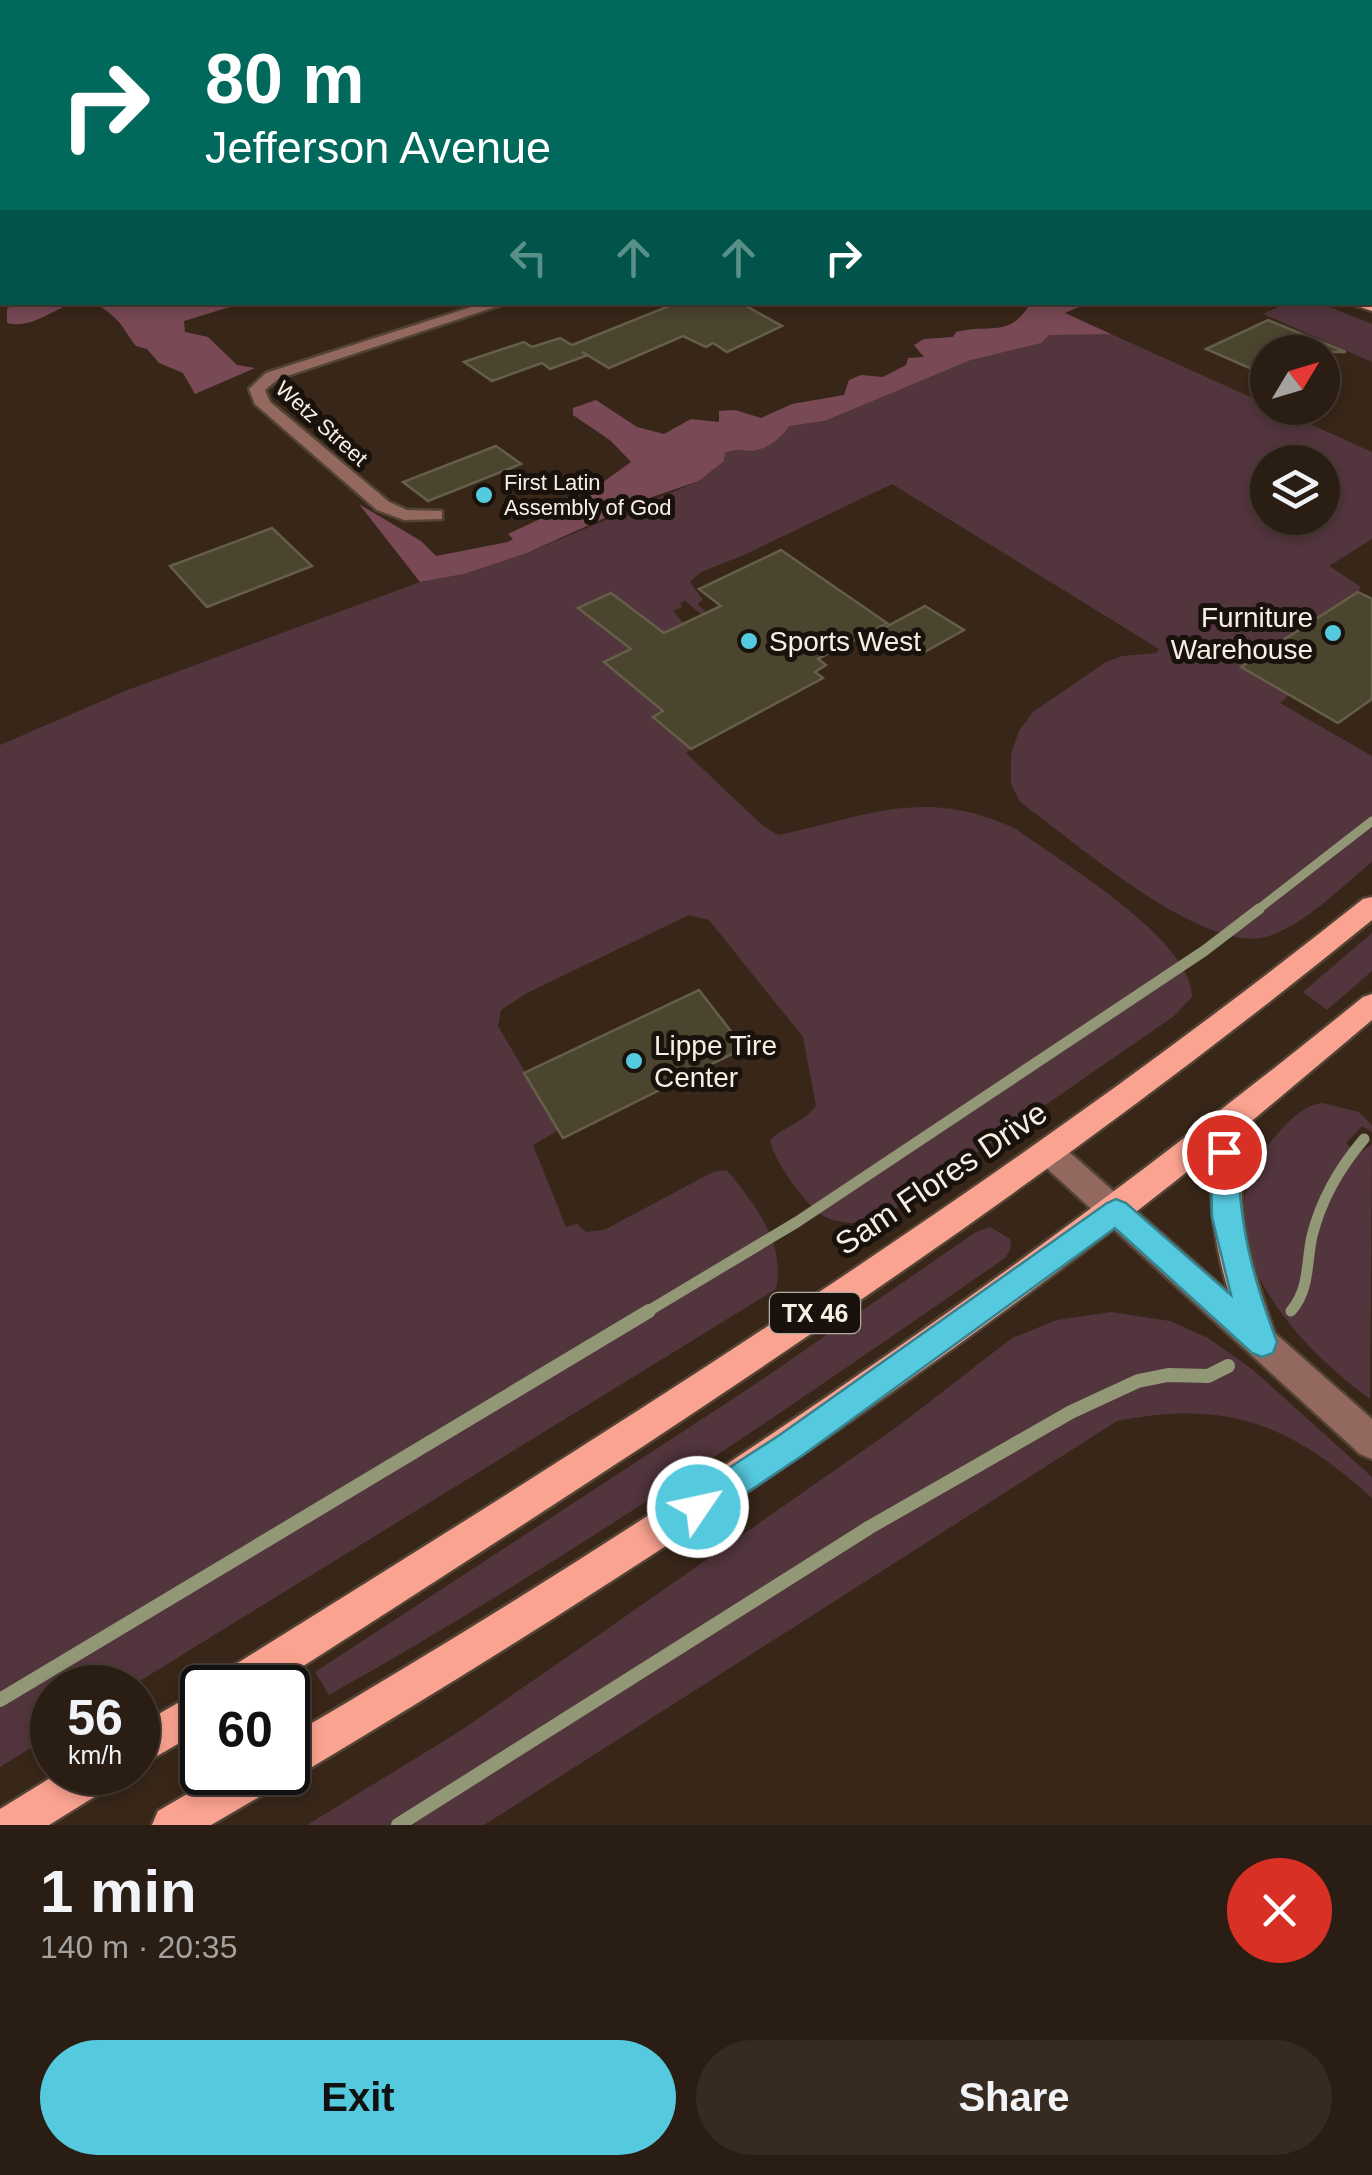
<!DOCTYPE html>
<html lang="en">
<head>
<meta charset="utf-8">
<style>
	body { margin:0; font-family:Helvetica,sans-serif; background:#362a21; color:#f1f3f6; height:100vh; display:flex; flex-direction:column; font-size:38px; white-space:nowrap }
	* { box-sizing:border-box; margin:0 }
	p { font-size:32px; color:#a5a2a0 }
	.icon { flex:none; width:55px; height:55px; fill:none; stroke:currentColor; stroke-width:2; stroke-linecap:round; stroke-linejoin:round }
	.map { position:relative; height:1825px; overflow:hidden }
	.sheet { display:flex; flex-direction:column; background:#2a1d13; flex:1 }
	.sheet>* { flex:none }
	.guide { position:absolute; left:0px; top:0px; width:1372px; height:305px; box-shadow:0 5px 15px #0003,0 0 0 2px #463b33; background:#00695c; color:#fff; overflow:hidden }
	.needle { width:65px; rotate:52deg }
	.tools { position:absolute; left:1250px; top:335px; display:grid; gap:20px }
	.tools a { display:grid; place-items:center; width:90px; height:90px; border-radius:50%; background:#2a1d13; box-shadow:0 5px 15px #0003,0 0 0 2px #463b33; font-size:50px }
	.speed { position:absolute; left:30px; top:1665px; display:flex; gap:20px; font-size:50px; font-weight:700; text-align:center }
	.speed>* { display:grid; place-content:center; width:130px; height:130px; border-radius:50%; background:#2a1d13; box-shadow:0 5px 15px #0003,0 0 0 2px #463b33; line-height:1 }
	.speed small { font-size:25px; font-weight:400 }
	.speed .limit { border:5px solid #111; border-radius:15px; background:#fff; color:#111 }
	.pin { position:absolute; display:grid; place-items:center; width:85px; height:85px; color:#fff; margin:-42px; border:5px solid #fff; border-radius:50%; box-shadow:0 2px 10px #0007 }
	.me { position:absolute; width:110px; margin:-55px; rotate:56deg; stroke-linejoin:round; filter:drop-shadow(0 0 8px #0008) }
	.turn { display:flex; align-items:center; gap:35px; height:210px; padding:0 40px; font-size:45px }
	.turn .icon { width:130px; height:130px; stroke-width:2.5 }
	.turn b { display:block; font-size:70px; line-height:85px }
	.lanes { display:flex; align-items:center; height:95px; padding:0 40px; background:#0003; justify-content:center; gap:50px; direction:ltr }
	.lanes .off { opacity:.35 }
	.round { display:grid; place-items:center; flex:none; width:105px; height:105px; border-radius:52px; background:#362a21 }
	.head { display:flex; align-items:center; justify-content:space-between; height:170px; padding:0 40px }
	h1 { font-size:60px; font-weight:700; line-height:75px }
	.cta { display:flex; gap:20px; margin-top:auto; padding:20px 40px }
	.cta a { flex:1; height:115px; border-radius:60px; background:#55cade; color:#111; font-size:40px; font-weight:700; line-height:115px; text-align:center }
	.cta a+a { background:#362a21; color:#f1f3f6 }
	.map>svg:first-child { display:block }
	.green { fill:#53353d; fill-rule:evenodd }
	.forest { fill:#794956 }
	.lines { fill:none; stroke-linecap:round; stroke-linejoin:round }
	.stream-far3 { stroke:#929775; stroke-width:4 }
	.stream-far2 { stroke:#929775; stroke-width:9 }
	.stream-far1 { stroke:#929775; stroke-width:11 }
	.stream { stroke:#929775; stroke-width:14 }
	.building { fill:#4b442f; stroke:#655e48; stroke-width:2.5 }
	.minor-casing { stroke:#534335; stroke-width:5 }
	.major-casing { stroke:#534335; stroke-width:5 }
	.minor { fill:#93685f; fill-rule:evenodd }
	.major { fill:#fba391; fill-rule:evenodd }
	.route { fill:#55cade; stroke:#378390; stroke-width:2.5 }
	.poi-dot { fill:#55cade; stroke:#19120c; stroke-width:4 }
	.labels { text-anchor:middle; stroke-width:10; stroke-linejoin:round; paint-order:stroke }
	.far-street-label { font-size:22px; fill:#f9eee4; stroke:#19120c }
	.far-poi-label { font-size:22px; fill:#f9eee4; stroke:#19120c; text-anchor:start }
	.shield { fill:#19120c; stroke:#b6aca3; stroke-width:2.5 }
	.shield-label { font-size:25px; font-weight:bold; fill:#f9eee4 }
	.poi-label { font-size:28px; fill:#f9eee4; stroke:#19120c; text-anchor:start }
	.near-street-label { font-size:32px; fill:#f9eee4; stroke:#19120c }
</style>
</head>
<body>
<div class="map">
<svg width="1372" height="1825" viewBox="0 0 1372 1825">
	<rect width="100%" height="100%" fill="#382719"/>
	<!-- green -->
	<g class="green">
		<path d="M1289,302L1320,303L1372,324V362L1263,314Z"/>
		<path d="M1070,332L1111,334L1372,452V539L1329,566L1361,587L1358,592L1242,667L1289,695L1280,703L1372,756V862C1341,887 1309,921 1272,935C1209,961 1073,840 1020,802L1011,784V754L1019,731L1033,712L1106,662L1122,656L1156,653L1159,649L892,484L744,555L701,572L690,582L703,600L697,604L707,613L702,615L685,601L680,603L682,607L673,611L684,624L605,663L663,711L653,717L691,749L686,753L762,825L778,835C868,816 926,786 1016,829C1061,862 1193,940 1192,997L1174,1016L874,1224C857,1223 833,1224 819,1213C803,1201 773,1159 770,1140C785,1126 803,1123 816,1106L803,1037L709,920L689,915L527,993L501,1010L498,1026L559,1130L533,1145L566,1227L577,1224L586,1232L604,1230L713,1172L727,1170C756,1207 785,1240 776,1289L130,1687L52,1688V1735L0,1767V745L125,691L420,582L464,574L527,553L699,481L724,461L725,453L739,447L758,450L789,426L825,421L971,360L1048,335ZM1268,462H1322V518H1268Z"/>
		<path d="M1372,933V971L1327,1010L1303,992Z"/>
		<path d="M1322,1103L1359,1112L1372,1125V1132L1362,1126L1346,1143L1358,1154L1372,1144L1370,1399C1296,1346 1195,1236 1269,1144C1283,1127 1300,1106 1322,1103Z"/>
		<path d="M990,1227L1010,1239L1011,1248L1005,1258C784,1412 563,1563 329,1695L315,1672L754,1385L976,1232Z"/>
		<path d="M1111,1312L1170,1321L1208,1338L1252,1369L1372,1477V1498C1289,1423 1227,1400 1117,1421L484,1825H307L460,1731L570,1655L901,1424L1012,1338L1057,1320Z"/>
	</g>
	<!-- forest -->
	<g class="forest">
		<path d="M15,302H168L182,306L243,303L184,321L185,332L208,337L237,365L255,368L195,394L183,373L159,363L147,349L136,346C129,338 124,327 117,320C73,274 49,333 7,323V309Z"/>
		<path d="M1031,302L1088,303L1065,313L1111,334L1049,335L1041,343L971,360L825,421L789,426C784,435 769,448 757,450C744,453 741,446 725,453L724,461L699,481L649,498L527,553L464,574L420,582L359,504L421,541L436,556L508,542L513,539L508,534L574,503L631,462L611,441L573,415V408L596,400L637,427L664,434L691,419L719,422V411L735,410L761,418L792,404L844,395L849,380L861,375L883,377L906,365L908,358L924,357L914,345L924,339L953,337L956,332C991,323 1010,339 1031,302Z"/>
	</g>
	<g class="lines">
		<!-- stream-far3 -->
		<path class="stream-far3" d="M626,0L632,2"/>
		<!-- stream-far2 -->
		<path class="stream-far2" d="M1256,911L1372,821"/>
		<!-- stream-far1 -->
		<g class="stream-far1">
			<path d="M1291,1311C1310,1289 1306,1263 1312,1236C1321,1200 1340,1167 1364,1139"/>
			<path d="M645,1313L797,1222L1204,951L1259,909"/>
		</g>
		<!-- stream -->
		<g class="stream">
			<path d="M0,1700L649,1311"/>
			<path d="M398,1825L870,1527L1071,1412L1138,1381L1168,1375L1208,1376L1228,1366"/>
		</g>
	</g>
	<!-- building -->
	<g class="building">
		<path d="M679,302H739L782,326L727,352L713,343L706,347L683,336L609,368L582,352L588,355L550,369L542,363L492,381L464,362L524,342L532,347L560,338L572,345Z"/>
		<path d="M1268,320L1346,352H1268V376L1206,349Z"/>
		<path d="M496,446L521,464L428,501L403,482Z"/>
		<path d="M272,528L312,566L207,607L170,566Z"/>
		<path d="M781,550L887,623L818,659L826,665L815,672L823,678L691,749L653,717L663,711L604,662L631,649L578,608L611,593L664,633L721,606L699,589Z"/>
		<path d="M1358,592L1372,599V699L1338,723L1241,667Z"/>
		<path d="M925,606L964,630L921,654L884,628Z"/>
		<path d="M699,990L744,1048L563,1138L524,1073Z"/>
	</g>
	<g class="lines">
		<defs>
			<g id="minor">
				<path d="M487,302H510L278,379L265,390L270,402L389,502L407,510L442,511V519L404,520L377,510L255,404L249,389L266,373Z"/>
				<path d="M1050,1140L1060,1144L1372,1419V1459L1360,1454L1040,1162L1035,1153L1040,1144Z"/>
			</g>
			<g id="major">
				<path d="M587,0H601L603,2H590Z"/>
				<path d="M1352,302H1372V311L1354,305Z"/>
				<path d="M1372,897V920C1024,1204 647,1446 269,1688H215L220,1674C611,1430 1002,1187 1363,899Z"/>
				<path d="M1372,994V1020L1247,1125C1230,1201 1252,1271 1278,1342L1273,1353L1262,1358L1251,1353C1224,1290 1206,1221 1212,1152C924,1382 619,1584 302,1773L288,1779L282,1776L278,1786L211,1825H152L158,1811L225,1772H288V1737C666,1516 1022,1274 1363,997Z"/>
				<path d="M202,1689V1730L138,1767V1726Z"/>
				<path d="M60,1772H118L112,1786L49,1825H0V1809Z"/>
			</g>
		</defs>
		<!-- minor casing -->
		<use href="#minor" class="minor-casing"/>
		<!-- major casing -->
		<use href="#major" class="major-casing"/>
		<!-- minor -->
		<use href="#minor" class="minor"/>
		<!-- major -->
		<use href="#major" class="major"/>
	</g>
	<!-- route -->
	<path class="route" d="M1224,1141L1233,1144L1237,1152C1240,1227 1251,1273 1277,1342L1273,1353L1262,1357L1252,1353L1115,1228L803,1455L709,1518L698,1523L686,1518L682,1507L686,1496L781,1434L1107,1203L1116,1199L1126,1203L1231,1295L1212,1217L1211,1152L1214,1144Z"/>
	<!-- markers -->
	<g class="poi-dot">
		<circle cx="484" cy="495" r="10"/>
		<circle cx="1333" cy="633" r="10"/>
		<circle cx="749" cy="641" r="10"/>
		<circle cx="634" cy="1061" r="10"/>
	</g>
	<g class="labels">
		<!-- far-street labels -->
		<g class="far-street-label">
			<text transform="translate(322 423) rotate(42)" y="8">Wetz Street</text>
		</g>
		<!-- far-poi labels -->
		<g class="far-poi-label">
			<text x="504" y="490">First Latin<tspan x="504" dy="25">Assembly of God</tspan></text>
		</g>
		<!-- shield labels -->
		<rect class="shield" x="770" y="1293" width="90" height="40" rx="8"/>
		<g class="shield-label">
			<text x="815" y="1322">TX 46</text>
		</g>
		<!-- poi labels -->
		<g class="poi-label">
			<text x="1313" y="627" text-anchor="end">Furniture<tspan x="1313" dy="32">Warehouse</tspan></text>
			<text x="769" y="651">Sports West</text>
			<text x="654" y="1055">Lippe Tire<tspan x="654" dy="32">Center</tspan></text>
		</g>
		<!-- near-street labels -->
		<g class="near-street-label">
			<text transform="translate(941 1178) rotate(-34)" y="11">Sam Flores Drive</text>
		</g>
	</g>
</svg>
<div class="tools">
<a><svg class="needle" viewBox="-14 -14 28 28"><path d="M0-13l5 13h-10z" fill="#e53935"/><path d="M0 13l5-13h-10z" fill="#a5a2a0"/></svg></a>
<a><svg class="icon" aria-label="layers" viewBox="0 0 24 24"><path d="M12 4l9 5-9 5-9-5zM3 14l9 5 9-5"/></svg></a>
</div>
<div class="speed"><div>56<small>km/h</small></div><div class="limit">60</div></div>
<div class="pin" style="left:1224px;top:1152px;background:#d93025"><svg class="icon" aria-label="arrive" viewBox="0 0 24 24"><path d="M6 21V4h12l-3 4 3 4H6"/></svg></div>
<svg class="me" style="left:698px;top:1507px" viewBox="-20 -20 40 40"><circle r="17" fill="#55cade" stroke="#fff" stroke-width="3"/><path d="M0-11L8 9 0 5-8 9z" fill="#fff"/></svg>
<div class="guide">
<div class="turn"><svg class="icon" aria-label="right" viewBox="0 0 24 24"><path d="M7 20v-9h11M14 6l5 5-5 5"/></svg><div><b>80 m</b>Jefferson Avenue</div></div>
<div class="lanes"><svg class="icon off" aria-label="left" viewBox="0 0 24 24"><path d="M17 20v-9H6M10 6l-5 5 5 5"/></svg><svg class="icon off" aria-label="ahead" viewBox="0 0 24 24"><path d="M12 20V5M6 11l6-6 6 6"/></svg><svg class="icon off" aria-label="ahead" viewBox="0 0 24 24"><path d="M12 20V5M6 11l6-6 6 6"/></svg><svg class="icon" aria-label="right" viewBox="0 0 24 24"><path d="M7 20v-9h11M14 6l5 5-5 5"/></svg></div>
</div>
</div>
<section class="sheet">
<div class="head"><div><h1>1 min</h1><p>140 m · 20:35</p></div><a class="round" style="background:#d93025;color:#fff"><svg class="icon" aria-label="close" viewBox="0 0 24 24"><path d="M6 6l12 12M18 6L6 18"/></svg></a></div>
<div class="cta"><a>Exit</a><a>Share</a></div>
</section>
</body>
</html>
